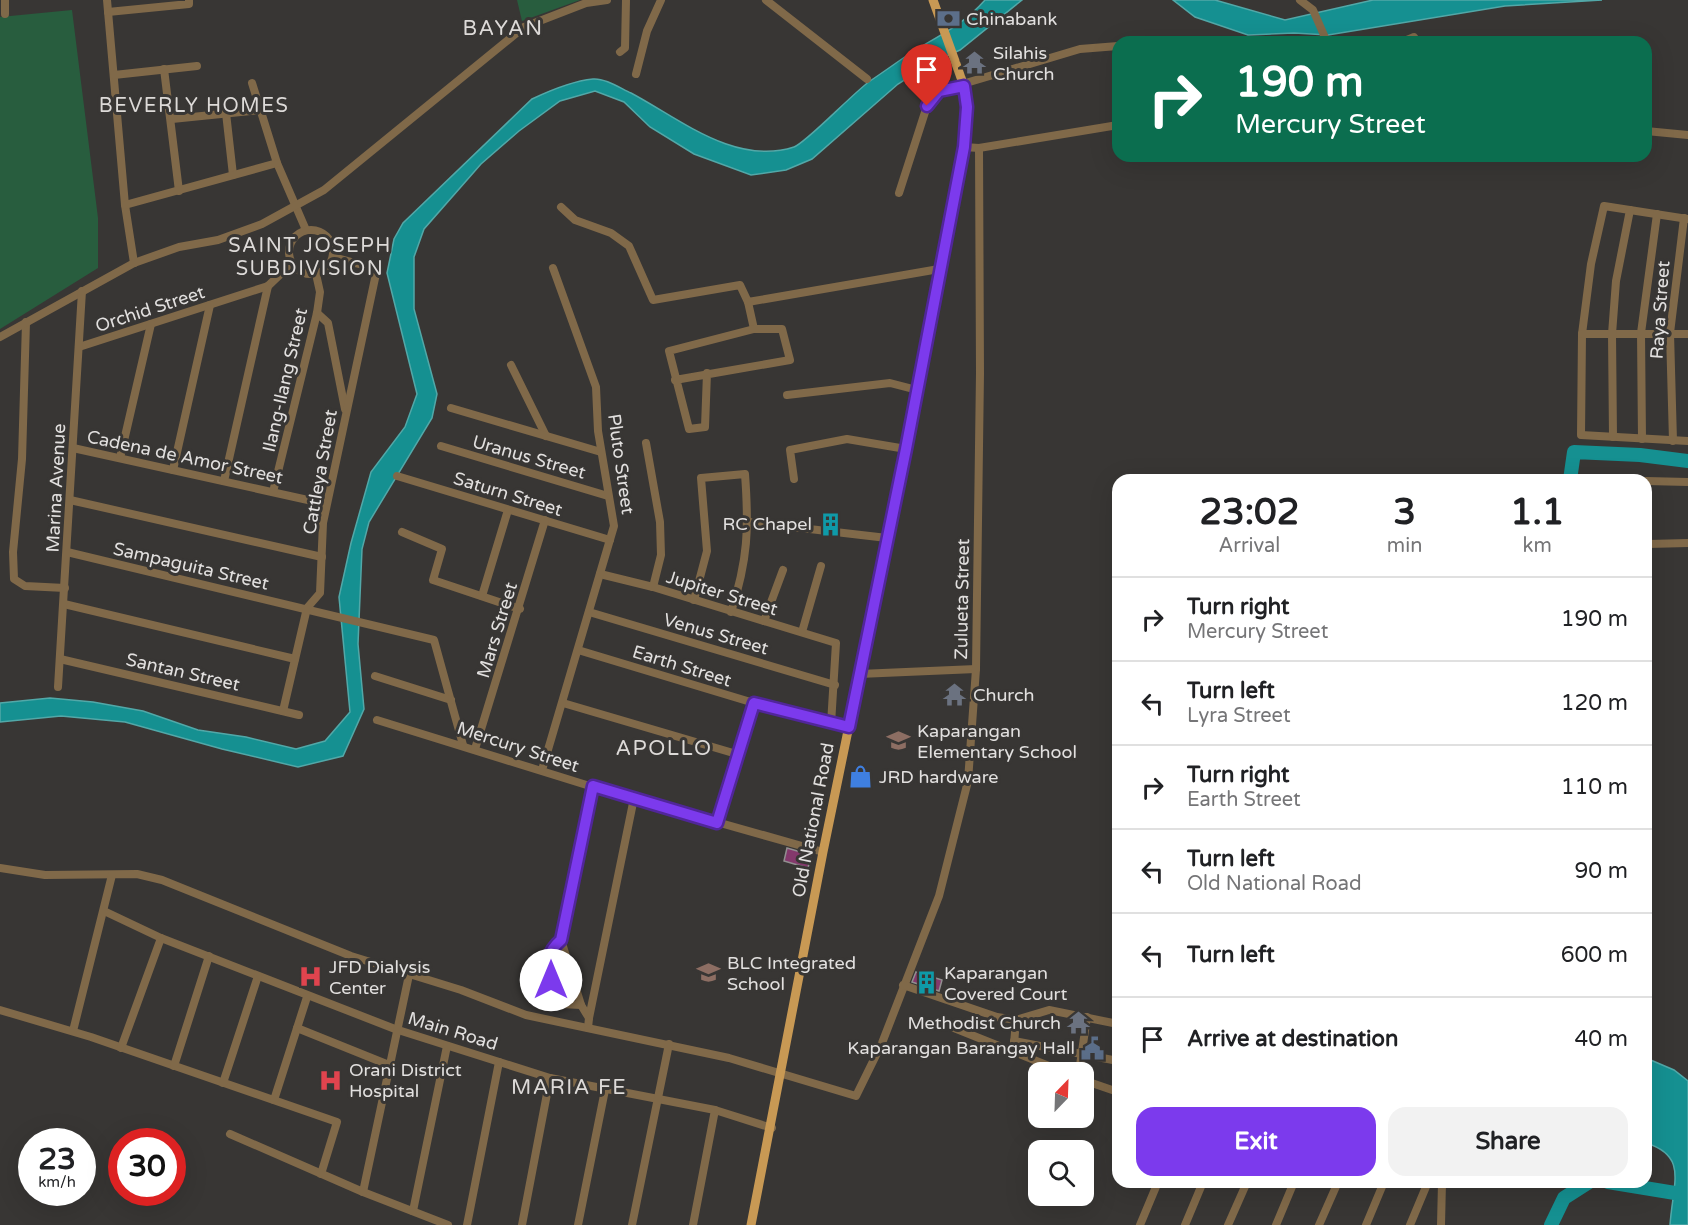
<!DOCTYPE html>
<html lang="en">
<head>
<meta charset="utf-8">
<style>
	body { margin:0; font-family:"Varela Round",sans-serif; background:#f2f2f2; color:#202124; height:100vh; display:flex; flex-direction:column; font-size:22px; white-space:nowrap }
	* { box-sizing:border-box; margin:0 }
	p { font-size:20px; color:#757577 }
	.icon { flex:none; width:33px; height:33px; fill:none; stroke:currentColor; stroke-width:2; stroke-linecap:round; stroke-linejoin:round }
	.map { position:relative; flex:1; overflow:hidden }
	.panel { position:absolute; left:1112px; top:474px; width:540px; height:714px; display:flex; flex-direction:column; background:#fff; border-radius:18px; box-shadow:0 6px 24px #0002 }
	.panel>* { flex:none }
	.banner { position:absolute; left:1112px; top:36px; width:540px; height:126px; border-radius:18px; box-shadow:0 6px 24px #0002; background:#0b6e4f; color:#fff; overflow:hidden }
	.needle { width:39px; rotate:23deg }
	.fabs { position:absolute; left:1028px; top:1062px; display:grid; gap:12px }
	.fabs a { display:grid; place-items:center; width:66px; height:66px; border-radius:12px; background:#fff; box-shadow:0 6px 24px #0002; font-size:30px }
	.speed { position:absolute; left:18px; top:1128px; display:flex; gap:12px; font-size:30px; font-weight:700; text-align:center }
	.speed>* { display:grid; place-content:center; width:78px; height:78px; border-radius:50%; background:#fff; box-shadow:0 6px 24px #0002; line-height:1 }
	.speed small { font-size:15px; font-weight:400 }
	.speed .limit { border:9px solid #d22; background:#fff; color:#111 }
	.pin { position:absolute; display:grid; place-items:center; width:51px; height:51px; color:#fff; margin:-62px -26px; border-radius:50% 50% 50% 0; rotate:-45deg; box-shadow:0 0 6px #0007 }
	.pin .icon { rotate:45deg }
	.me { position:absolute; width:66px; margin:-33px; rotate:0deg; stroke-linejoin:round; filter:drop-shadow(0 0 4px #0008) }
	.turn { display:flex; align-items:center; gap:21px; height:126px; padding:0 24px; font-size:27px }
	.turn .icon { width:78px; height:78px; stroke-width:2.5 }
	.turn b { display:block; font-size:42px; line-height:51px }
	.eta { display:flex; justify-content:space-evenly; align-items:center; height:102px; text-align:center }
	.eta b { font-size:36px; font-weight:700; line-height:42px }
	.primary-button { display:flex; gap:12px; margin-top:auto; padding:12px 24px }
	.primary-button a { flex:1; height:69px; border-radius:18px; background:#7c3aed; color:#fff; font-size:24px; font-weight:700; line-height:69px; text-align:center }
	.primary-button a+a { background:#f2f2f2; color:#202124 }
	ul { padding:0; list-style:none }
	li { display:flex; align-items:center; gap:18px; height:84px; padding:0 24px; border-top:2px solid #e0e0e0 }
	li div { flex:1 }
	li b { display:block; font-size:22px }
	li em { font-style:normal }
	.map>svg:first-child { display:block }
	.green { fill:#285d3e }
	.water { fill:#159091; stroke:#52a8a8; stroke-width:1.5 }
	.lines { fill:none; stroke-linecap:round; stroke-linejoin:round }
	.river { stroke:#159091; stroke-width:14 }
	.building { fill:#84396c; stroke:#928f90; stroke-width:1.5 }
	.minor { stroke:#806949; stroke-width:8 }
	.major { stroke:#c89954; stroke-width:9 }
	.route-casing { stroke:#51269a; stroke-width:15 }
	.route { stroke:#7c3aed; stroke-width:10 }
	.labels { text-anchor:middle; stroke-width:6; stroke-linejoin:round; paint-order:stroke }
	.poi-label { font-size:18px; fill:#e2e0df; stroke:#383634; text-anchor:start }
	.street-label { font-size:18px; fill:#e2e0df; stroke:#383634 }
	.neighbourhood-label { font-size:20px; letter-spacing:1.5px; fill:#dddad8; stroke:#383634 }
	.quarter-label { font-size:21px; letter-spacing:1.5px; fill:#dddad8; stroke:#383634 }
</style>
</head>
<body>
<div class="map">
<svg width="1688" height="1225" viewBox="0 0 1688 1225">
	<rect width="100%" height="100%" fill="#383634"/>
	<!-- green -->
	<g class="green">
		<path d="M517,0H580L522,21Z"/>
		<path d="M72,10L98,218V268L0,329V17Z"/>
	</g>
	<!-- water -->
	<g class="water">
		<path d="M985,0H1022L960,50L931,63L898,84L812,159L786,170L751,175L694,154L650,127L624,102L595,91L560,101L519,131L481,164L424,229L414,257V309L437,394L432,418L369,522L362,549L358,644L364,709L343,756L298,767L222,749L125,722L61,716L0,722V703L50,698L93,702L143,711L198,730L246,737L296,749L325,741L350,712L339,597L351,543L371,472L405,427L417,394L387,273L394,239L403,223L532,99C551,90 572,81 593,79C605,78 620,88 631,93C680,119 735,166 794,147C806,143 853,93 870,81C885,71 900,60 915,50C941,35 965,23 985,0Z"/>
		<path d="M1173,0H1215L1285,20L1373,0H1602L1505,6L1328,35L1294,33L1248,35L1195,17Z"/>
		<path d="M1646,1058L1674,1070L1688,1081V1225H1670C1673,1182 1688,1156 1646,1143Z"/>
	</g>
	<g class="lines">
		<!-- river -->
		<g class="river">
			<path d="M1570,480L1574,452L1640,455L1688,461"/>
			<path d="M1608,1182L1675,1193"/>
			<path d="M1551,1225L1564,1198L1589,1182"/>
		</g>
	</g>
	<!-- building -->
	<g class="building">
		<path d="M787,848L811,855L808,868L784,861Z"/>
		<path d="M916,972L942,980L939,991L912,982Z"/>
	</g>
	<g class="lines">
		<!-- minor -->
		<g class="minor">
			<path d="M5,0V14"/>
			<path d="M107,0L125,205L134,263"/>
			<path d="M766,0L867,79"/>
			<path d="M1300,0L1313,10L1327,42"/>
			<path d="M108,12L189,4V0"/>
			<path d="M1402,42L1414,37L1417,42"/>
			<path d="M620,52L625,48L626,0"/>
			<path d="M164,69L179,191"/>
			<path d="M636,74L647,31L661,0"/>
			<path d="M114,75L197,66"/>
			<path d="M252,83L277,163L306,230"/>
			<path d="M226,113L233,175"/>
			<path d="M172,119L262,110"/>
			<path d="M1646,131L1688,135"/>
			<path d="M964,147L979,148L1118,125"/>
			<path d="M899,193L927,106L939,91L1080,49L1118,46"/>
			<path d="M125,205L277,163"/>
			<path d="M561,207L575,220L611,233L629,246L653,300L740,285L748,302L939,269"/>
			<path d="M1688,219L1604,206L1591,264L1582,334L1581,435L1688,441"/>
			<circle cx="311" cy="252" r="22"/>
			<path d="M748,302L754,329"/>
			<path d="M317,313L328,323L345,409"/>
			<path d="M26,322L22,459L13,552L14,579L25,586L65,588"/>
			<path d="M1582,334H1688"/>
			<path d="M0,337L134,263L179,247L218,240L262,224L324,190L524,27L586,3L607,0"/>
			<path d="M79,347L268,286L291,264"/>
			<path d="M511,365L546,436"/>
			<path d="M675,380L790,360L782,329H754L669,351L689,429L705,427L707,373"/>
			<path d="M787,395L890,383L917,390"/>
			<path d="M451,408L601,452"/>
			<path d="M1613,437L1612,334L1616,281L1630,210"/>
			<path d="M1642,439L1641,333L1657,214"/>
			<path d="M1673,441L1670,333L1684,218"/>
			<path d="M646,443L660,522L661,555L653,587"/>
			<path d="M441,446L608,496"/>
			<path d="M73,448L326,504"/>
			<path d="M120,458L151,324"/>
			<path d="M173,470L210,305"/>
			<path d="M397,476L610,540"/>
			<path d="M794,479L790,450L847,439L906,449"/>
			<path d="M224,481L268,286"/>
			<path d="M1646,481L1688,482"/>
			<path d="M273,492L317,313L320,292L316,274"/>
			<path d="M70,500L322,557"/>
			<path d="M749,522L887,538"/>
			<path d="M402,532L442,549L433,580L520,609"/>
			<path d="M67,552L434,640L463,745"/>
			<path d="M600,574L653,587L836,643L831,724"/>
			<path d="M482,596L508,510"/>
			<path d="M694,600L707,551L701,478L745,474C749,528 748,560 731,612"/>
			<path d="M64,604L295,659"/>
			<path d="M589,612L835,685"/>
			<path d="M764,621L783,570"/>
			<path d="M802,632L821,566"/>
			<path d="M578,650L754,703L849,727"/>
			<path d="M60,659L299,715"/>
			<path d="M859,674L976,669"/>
			<path d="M375,676L451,700"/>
			<path d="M58,687L82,291"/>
			<path d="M563,703L740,755"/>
			<path d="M283,711L307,608L320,593L323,523L377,269L333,257"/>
			<path d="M377,720L593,787L823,852"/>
			<path d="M475,749L545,520"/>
			<path d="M542,770L614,526L598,431L596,387L553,268"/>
			<path d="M1647,801L1648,544L1688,543"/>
			<path d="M718,823L754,703"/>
			<path d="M0,868L45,875L137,874L162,880L351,956L461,990L526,1015L729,1058L856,1096L882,1043L939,896L968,781L976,669L980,373L979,148"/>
			<path d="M104,911L161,938L395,1029L550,1078L715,1110L772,1128"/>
			<path d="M561,940C541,957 546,985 561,1004L581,1005"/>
			<path d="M903,985L997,1017L1016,1020L1049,1010L1118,1024"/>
			<path d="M0,1010L91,1037L337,1122L321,1174"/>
			<path d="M589,1018L634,798"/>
			<path d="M949,1026L1064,1072"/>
			<path d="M297,1028L389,1065"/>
			<path d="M588,1028L589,1018L581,1005L561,940L593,787"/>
			<path d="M73,1031L112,875"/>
			<path d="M1014,1041L1118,1061"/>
			<path d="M1014,1044L1016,1020"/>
			<path d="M121,1048L161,938"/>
			<path d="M174,1066L209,956"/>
			<path d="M1079,1072L1087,1017"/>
			<path d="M1083,1080L1118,1092"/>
			<path d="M223,1083L258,976"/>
			<path d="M274,1100L307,997"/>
			<path d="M230,1134L363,1192L448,1225"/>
			<path d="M363,1192L409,975"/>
			<path d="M413,1211L447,1046"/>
			<path d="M467,1225L499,1062"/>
			<path d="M522,1225L550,1078"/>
			<path d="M578,1225L605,1090"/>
			<path d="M632,1225L669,1044"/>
			<path d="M693,1225L715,1110"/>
			<path d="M1140,1225L1158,1182"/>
			<path d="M1185,1225L1203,1182"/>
			<path d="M1228,1225L1247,1182"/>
			<path d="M1276,1225L1294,1182"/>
			<path d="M1319,1225L1338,1182"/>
			<path d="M1366,1225L1384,1182"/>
			<path d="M1410,1225L1428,1182"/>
			<path d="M1441,1225L1442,1182"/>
		</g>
		<!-- major -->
		<path class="major" d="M751,1225L823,852L906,449L964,147L967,107L964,86L933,0"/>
	</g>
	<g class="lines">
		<defs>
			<path id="route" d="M551,980C546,963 547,952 561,940L593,786L717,823L754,703L849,727L906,449L964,147L967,107L964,86L939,91L927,106"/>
		</defs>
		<!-- route casing -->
		<use href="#route" class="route-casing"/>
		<!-- route -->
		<use href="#route" class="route"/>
	</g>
	<!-- icons -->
	<defs>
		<symbol id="bank-bare" viewBox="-9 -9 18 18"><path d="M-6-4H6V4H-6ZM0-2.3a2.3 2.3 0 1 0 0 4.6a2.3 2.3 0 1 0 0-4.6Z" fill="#5c6f8a" stroke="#383634" stroke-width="2.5" paint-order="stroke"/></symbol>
		<symbol id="temple-bare" viewBox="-9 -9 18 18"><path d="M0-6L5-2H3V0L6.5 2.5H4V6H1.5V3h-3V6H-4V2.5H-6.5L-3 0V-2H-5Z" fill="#6b7280" stroke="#383634" stroke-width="2.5" paint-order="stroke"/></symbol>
		<symbol id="building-bare" viewBox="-9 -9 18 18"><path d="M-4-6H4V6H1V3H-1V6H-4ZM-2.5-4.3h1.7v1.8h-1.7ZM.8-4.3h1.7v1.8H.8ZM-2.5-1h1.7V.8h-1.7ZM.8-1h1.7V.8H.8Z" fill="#0f9aa8" stroke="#383634" stroke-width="2.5" paint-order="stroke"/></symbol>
		<symbol id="school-bare" viewBox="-9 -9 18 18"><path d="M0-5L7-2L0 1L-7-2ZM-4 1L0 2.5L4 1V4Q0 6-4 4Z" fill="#8d6e63" stroke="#383634" stroke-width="2.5" paint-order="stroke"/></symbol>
		<symbol id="shop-bare" viewBox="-9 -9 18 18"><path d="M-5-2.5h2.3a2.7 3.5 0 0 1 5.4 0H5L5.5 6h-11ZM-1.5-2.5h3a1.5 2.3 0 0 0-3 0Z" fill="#3f7fe0" stroke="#383634" stroke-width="2.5" paint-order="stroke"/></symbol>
		<symbol id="hospital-bare" viewBox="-9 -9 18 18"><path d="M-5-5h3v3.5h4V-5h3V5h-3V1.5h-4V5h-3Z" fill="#e0444e" stroke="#383634" stroke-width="2.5" paint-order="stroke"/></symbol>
		<symbol id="civic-bare" viewBox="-9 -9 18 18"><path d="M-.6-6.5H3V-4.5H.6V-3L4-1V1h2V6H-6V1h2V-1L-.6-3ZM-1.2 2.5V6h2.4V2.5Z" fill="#5c6f8a" stroke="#383634" stroke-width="2.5" paint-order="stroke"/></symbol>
	</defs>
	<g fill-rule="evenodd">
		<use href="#bank-bare" x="932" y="2" width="33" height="33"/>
		<use href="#temple-bare" x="958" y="46" width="33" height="33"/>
		<use href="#building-bare" x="814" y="508" width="33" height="33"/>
		<use href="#temple-bare" x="938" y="678" width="33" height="33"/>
		<use href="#school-bare" x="882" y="724" width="33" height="33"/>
		<use href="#shop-bare" x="844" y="760" width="33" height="33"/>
		<use href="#school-bare" x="692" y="956" width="33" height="33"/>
		<use href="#hospital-bare" x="294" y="960" width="33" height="33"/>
		<use href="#building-bare" x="910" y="966" width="33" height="33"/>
		<use href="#temple-bare" x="1062" y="1006" width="33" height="33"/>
		<use href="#civic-bare" x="1076" y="1032" width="33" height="33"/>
		<use href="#hospital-bare" x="314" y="1064" width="33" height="33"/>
	</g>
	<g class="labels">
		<!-- poi labels -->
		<g class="poi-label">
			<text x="966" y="25">Chinabank</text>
			<text x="993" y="59">Silahis<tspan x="993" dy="21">Church</tspan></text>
			<text x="812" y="530" text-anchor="end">RC Chapel</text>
			<text x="973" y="701">Church</text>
			<text x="917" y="737">Kaparangan<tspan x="917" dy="21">Elementary School</tspan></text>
			<text x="879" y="783">JRD hardware</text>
			<text x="727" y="969">BLC Integrated<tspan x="727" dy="21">School</tspan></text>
			<text x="329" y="973">JFD Dialysis<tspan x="329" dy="21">Center</tspan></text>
			<text x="944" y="979">Kaparangan<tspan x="944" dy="21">Covered Court</tspan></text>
			<text x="1061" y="1029" text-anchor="end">Methodist Church</text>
			<text x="1075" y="1054" text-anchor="end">Kaparangan Barangay Hall</text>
			<text x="349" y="1076">Orani District<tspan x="349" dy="21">Hospital</tspan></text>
		</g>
		<!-- street labels -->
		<g class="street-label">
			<text transform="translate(150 309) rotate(-18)" y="6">Orchid Street</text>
			<text transform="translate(1660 310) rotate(-86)" y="6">Raya Street</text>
			<text transform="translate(285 380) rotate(-77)" y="6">Ilang-Ilang Street</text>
			<text transform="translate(185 457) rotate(12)" y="6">Cadena de Amor Street</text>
			<text transform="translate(529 457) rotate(16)" y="6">Uranus Street</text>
			<text transform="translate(621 464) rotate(82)" y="6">Pluto Street</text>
			<text transform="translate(320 472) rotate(-80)" y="6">Cattleya Street</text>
			<text transform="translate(56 488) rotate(-87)" y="6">Marina Avenue</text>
			<text transform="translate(508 494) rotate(17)" y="6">Saturn Street</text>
			<text transform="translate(191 566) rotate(13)" y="6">Sampaguita Street</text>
			<text transform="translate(722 593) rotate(17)" y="6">Jupiter Street</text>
			<text transform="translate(962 599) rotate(-89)" y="6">Zulueta Street</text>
			<text transform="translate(497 630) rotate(-73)" y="6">Mars Street</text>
			<text transform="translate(716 634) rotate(16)" y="6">Venus Street</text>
			<text transform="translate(682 666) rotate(17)" y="6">Earth Street</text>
			<text transform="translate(183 672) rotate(13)" y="6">Santan Street</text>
			<text transform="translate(518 747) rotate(18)" y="6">Mercury Street</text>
			<text transform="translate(813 820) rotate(-79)" y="6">Old National Road</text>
			<text transform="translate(453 1031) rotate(17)" y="6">Main Road</text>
		</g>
		<!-- neighbourhood labels -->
		<g class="neighbourhood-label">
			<text x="194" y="112">BEVERLY HOMES</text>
			<text x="310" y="252">SAINT JOSEPH<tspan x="310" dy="23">SUBDIVISION</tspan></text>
		</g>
		<!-- quarter labels -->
		<g class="quarter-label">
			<text x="503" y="35">BAYAN</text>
			<text x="664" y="755">APOLLO</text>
			<text x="569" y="1094">MARIA FE</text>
		</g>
	</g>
</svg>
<div class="fabs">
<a><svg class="needle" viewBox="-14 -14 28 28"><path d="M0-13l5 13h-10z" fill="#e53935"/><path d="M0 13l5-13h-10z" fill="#757577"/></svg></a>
<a><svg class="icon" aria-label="search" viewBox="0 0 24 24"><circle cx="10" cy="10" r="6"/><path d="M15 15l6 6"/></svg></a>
</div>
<div class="speed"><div>23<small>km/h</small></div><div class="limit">30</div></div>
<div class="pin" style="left:927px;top:106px;background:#d93025"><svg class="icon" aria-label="arrive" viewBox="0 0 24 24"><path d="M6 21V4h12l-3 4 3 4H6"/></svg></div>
<svg class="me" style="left:551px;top:980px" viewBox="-20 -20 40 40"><circle r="19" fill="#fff"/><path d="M0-13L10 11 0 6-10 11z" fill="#7c3aed"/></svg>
<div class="banner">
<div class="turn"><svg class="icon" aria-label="right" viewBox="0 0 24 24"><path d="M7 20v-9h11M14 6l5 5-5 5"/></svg><div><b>190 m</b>Mercury Street</div></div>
</div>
<section class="panel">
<div class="eta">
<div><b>23:02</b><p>Arrival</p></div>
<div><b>3</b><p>min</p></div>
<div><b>1.1</b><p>km</p></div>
</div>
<ul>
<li><svg class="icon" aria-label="right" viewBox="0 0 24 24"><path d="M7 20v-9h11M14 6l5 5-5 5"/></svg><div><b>Turn right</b><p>Mercury Street</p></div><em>190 m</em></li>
<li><svg class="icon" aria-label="left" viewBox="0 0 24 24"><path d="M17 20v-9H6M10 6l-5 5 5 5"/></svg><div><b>Turn left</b><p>Lyra Street</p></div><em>120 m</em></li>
<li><svg class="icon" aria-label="right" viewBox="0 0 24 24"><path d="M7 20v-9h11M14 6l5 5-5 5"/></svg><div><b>Turn right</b><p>Earth Street</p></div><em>110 m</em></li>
<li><svg class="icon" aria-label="left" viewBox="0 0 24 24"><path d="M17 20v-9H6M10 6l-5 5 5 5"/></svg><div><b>Turn left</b><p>Old National Road</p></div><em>90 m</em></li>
<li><svg class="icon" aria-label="left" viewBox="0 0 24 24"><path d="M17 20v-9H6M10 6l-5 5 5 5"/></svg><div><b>Turn left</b></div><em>600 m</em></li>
<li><svg class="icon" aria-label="arrive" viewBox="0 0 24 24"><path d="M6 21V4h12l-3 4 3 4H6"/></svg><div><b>Arrive at destination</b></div><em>40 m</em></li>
</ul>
<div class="primary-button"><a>Exit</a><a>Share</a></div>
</section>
</div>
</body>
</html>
